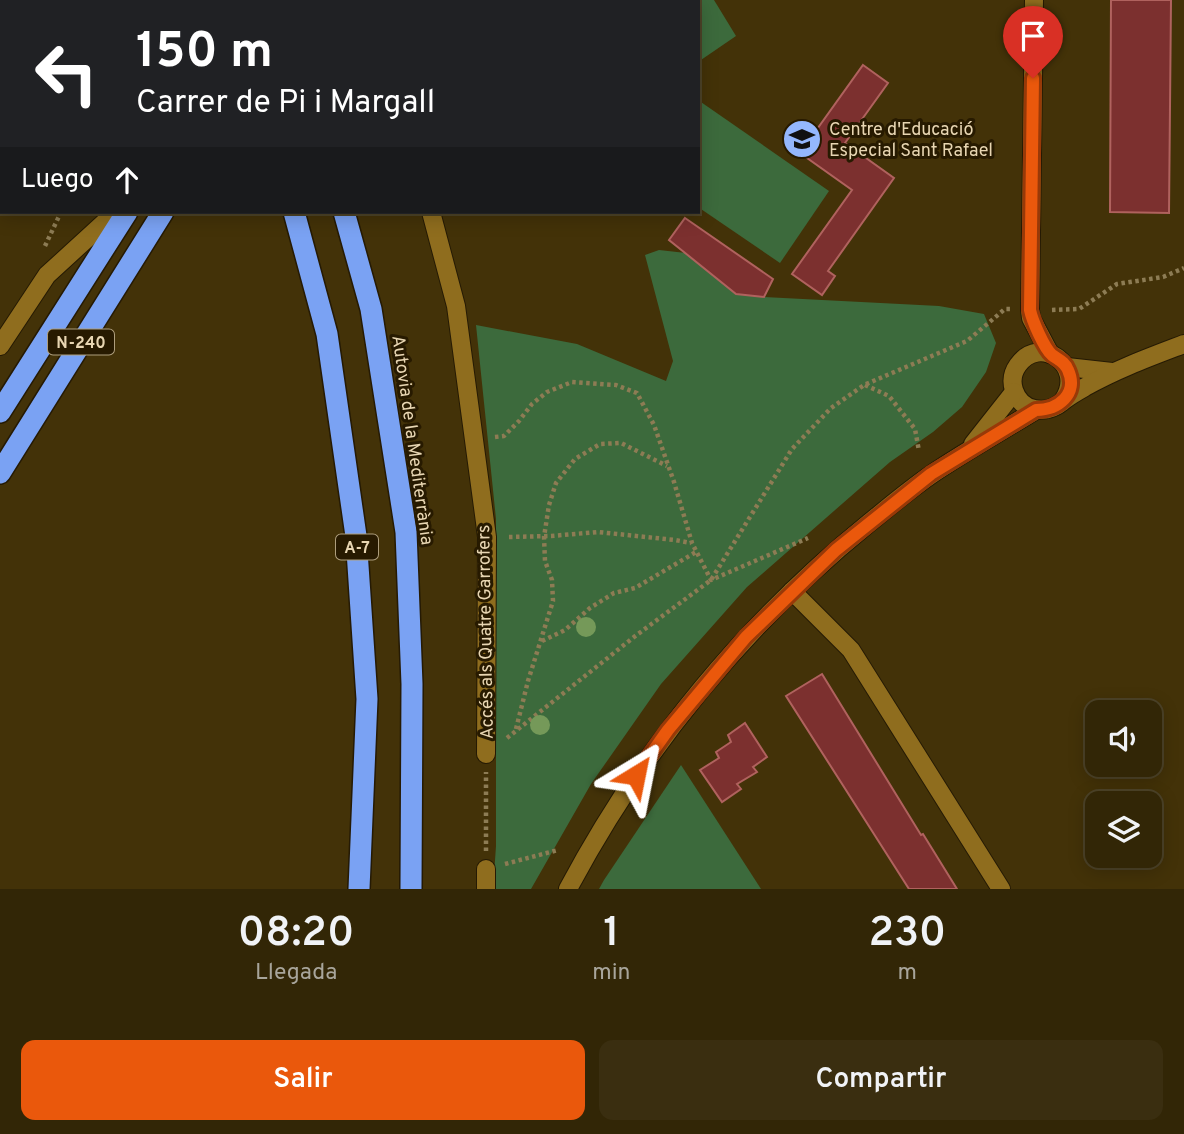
<!DOCTYPE html>
<html lang="es">
<head>
<meta charset="utf-8">
<style>
	body { margin:0; font-family:Overpass,sans-serif; background:#3a2e10; color:#f1f3f6; height:100vh; display:flex; flex-direction:column; font-size:26px; white-space:nowrap }
	* { box-sizing:border-box; margin:0 }
	p { font-size:23px; color:#a8a59b }
	.icon { flex:none; width:38px; height:38px; fill:none; stroke:currentColor; stroke-width:2; stroke-linecap:round; stroke-linejoin:round }
	.map { position:relative; height:889px; overflow:hidden }
	.side { display:flex; flex-direction:column; background:#322606; flex:1 }
	.side>* { flex:none }
	.top-card { position:absolute; left:0px; top:0px; width:700px; height:214px; box-shadow:0 4px 18px #0003,0 0 0 2px #4d4328; background:#202124; color:#fff; overflow:hidden }
	.tools { position:absolute; left:1085px; top:700px; display:grid; gap:14px }
	.tools a { display:grid; place-items:center; width:77px; height:77px; border-radius:14px; background:#322606; box-shadow:0 4px 18px #0003,0 0 0 2px #4d4328; font-size:35px }
	.pin { position:absolute; display:grid; place-items:center; width:60px; height:60px; color:#fff; margin:-72px -30px; border-radius:50% 50% 50% 0; rotate:-45deg; box-shadow:0 0 7px #0007 }
	.pin .icon { rotate:45deg }
	.me { position:absolute; width:77px; margin:-38px; rotate:35deg; stroke-linejoin:round; filter:drop-shadow(0 0 5px #0008) }
	.turn { display:flex; align-items:center; gap:24px; height:147px; padding:0 21px; font-size:32px }
	.turn .icon { width:91px; height:91px; stroke-width:2.5 }
	.turn b { display:block; font-size:49px; line-height:60px }
	.then { display:flex; align-items:center; height:66px; padding:0 21px; background:#0003; gap:14px; font-size:26px }
	.eta { display:flex; justify-content:space-evenly; align-items:center; height:119px; text-align:center }
	.eta b { font-size:42px; font-weight:600; line-height:49px }
	.primary-button { display:flex; gap:14px; margin-top:auto; padding:14px 21px }
	.primary-button a { flex:1; height:80px; border-radius:14px; background:#ea580c; color:#fff; font-size:28px; font-weight:600; line-height:80px; text-align:center }
	.primary-button a+a { background:#3a2e10; color:#f1f3f6 }
	.map>svg:first-child { display:block }
	.green { fill:#3c6a3c }
	.building { fill:#7c302f; stroke:#b0625e; stroke-width:2 }
	.lines { fill:none; stroke-linecap:round; stroke-linejoin:round }
	.minor-casing { stroke:#251a04; stroke-width:20 }
	.highway-casing { stroke:#251a04; stroke-width:24 }
	.path { stroke:#8d7c54; stroke-width:4.5; stroke-dasharray:3.5 3.5; stroke-linecap:butt }
	.minor { stroke:#8f6d1e; stroke-width:18 }
	.highway { stroke:#7aa2f3; stroke-width:21 }
	.tree { fill:#759959 }
	.route-casing { stroke:#983908; stroke-width:18 }
	.route { stroke:#ea580c; stroke-width:12 }
	.labels { text-anchor:middle; stroke-width:6; stroke-linejoin:round; paint-order:stroke }
	.shield { fill:#271a00; stroke:#ae9e7d; stroke-width:2 }
	.shield-label { font-size:16px; font-weight:bold; fill:#e8d6b2 }
	.poi-label { font-size:18px; fill:#e8d6b2; stroke:#271a00; text-anchor:start }
	.street-label { font-size:18px; fill:#e8d6b2; stroke:#271a00 }
</style>
</head>
<body>
<div class="map">
<svg width="1184" height="889" viewBox="0 0 1184 889">
	<rect width="100%" height="100%" fill="#433208"/>
	<!-- green -->
	<g class="green">
		<path d="M488,0H714L736,36L698,62V2H490Z"/>
		<path d="M698,100L829,191L780,263L698,207Z"/>
		<path d="M659,250L686,253L736,294L764,297L939,306L984,314L996,343L986,372L962,407L933,432L890,462L747,587L661,684L591,784L531,889H493L496,846V519L476,325L577,344L666,381L673,361L645,255Z"/>
		<path d="M681,765L761,889H599L604,880Z"/>
	</g>
	<!-- building -->
	<g class="building">
		<path d="M1111,0H1171L1169,213L1110,212Z"/>
		<path d="M863,65L888,83L845,143L894,178L828,271L835,276L822,295L792,274L852,190L800,153Z"/>
		<path d="M685,218L773,279L764,297L736,294L669,240Z"/>
		<path d="M822,674L921,835L923,834L957,889H909L786,696Z"/>
		<path d="M745,723L767,757L753,767L757,772L737,784L741,789L722,802L700,770L719,758L716,752L731,742L728,735Z"/>
	</g>
	<g class="lines">
		<defs>
			<g id="minor">
				<path d="M378,0L379,2"/>
				<path d="M1034,0L1030,310L1031,318L1050,354"/>
				<path d="M431,212L456,306L487,537L486,754"/>
				<path d="M0,346L47,275L116,212"/>
				<path d="M1067,367L1112,372"/>
				<path d="M1064,399C1085,365 1040,334 1018,365C1013,372 1011,381 1014,390C1021,412 1046,415 1062,402C1069,396 1077,392 1085,387C1117,369 1150,357 1184,344"/>
				<path d="M973,444L1014,392"/>
				<path d="M792,591L851,650L1001,889"/>
				<path d="M486,889V869"/>
				<path d="M568,889C643,748 745,624 869,523C890,506 910,489 932,474C966,451 1002,431 1036,410"/>
			</g>
			<g id="highway">
				<path d="M232,2L233,0"/>
				<path d="M258,2L259,0"/>
				<path d="M297,2L298,0"/>
				<path d="M294,212L327,334L356,536L367,699L359,889"/>
				<path d="M344,212L371,309L406,532L412,684L411,889"/>
				<path d="M0,412L127,212"/>
				<path d="M0,473L163,212"/>
			</g>
		</defs>
		<!-- minor casing -->
		<use href="#minor" class="minor-casing"/>
		<!-- highway casing -->
		<use href="#highway" class="highway-casing"/>
		<!-- path -->
		<g class="path">
			<path d="M89,0V2"/>
			<path d="M0,188H2"/>
			<path d="M45,246L61,212"/>
			<path d="M1052,310L1079,309L1117,284L1163,277L1184,268"/>
			<path d="M865,385L889,396L915,429L919,451"/>
			<path d="M495,437L504,436L519,421L532,404L547,392L572,382L616,385L637,393L654,425L674,482L692,543L711,580L808,538"/>
			<path d="M509,537L551,536L598,532L675,540L691,543"/>
			<path d="M542,641L565,630L590,608L614,593L635,588L696,552"/>
			<path d="M516,729L528,681L553,601L552,580L545,561L544,537L549,505L556,483L575,459L600,444L621,443L667,466"/>
			<path d="M507,738L634,637L711,580L792,449L831,408L864,385L967,341L1005,309H1012"/>
			<path d="M486,851V772"/>
			<path d="M505,864L558,850"/>
		</g>
		<!-- minor -->
		<use href="#minor" class="minor"/>
		<!-- highway -->
		<use href="#highway" class="highway"/>
	</g>
	<!-- trees -->
	<g class="tree">
		<circle cx="586" cy="627" r="10"/>
		<circle cx="540" cy="725" r="10"/>
	</g>
	<g class="lines">
		<defs>
			<path id="route" d="M636,775L668,730L746,637L836,550L931,474L1036,410C1058,410 1079,394 1068,370C1065,362 1059,360 1052,355C1044,348 1032,320 1030,310L1033,78"/>
		</defs>
		<!-- route casing -->
		<use href="#route" class="route-casing"/>
		<!-- route -->
		<use href="#route" class="route"/>
	</g>
	<!-- icons -->
	<defs>
		<symbol id="school-disc" viewBox="-11 -11 22 22"><circle r="9.5" fill="#94b7fd" stroke="#271a00"/><path d="M0-5L7-2L0 1L-7-2ZM-4 1L0 2.5L4 1V4Q0 6-4 4Z" fill="#111"/></symbol>
	</defs>
	<g fill-rule="evenodd">
		<use href="#school-disc" x="780" y="117" width="44" height="44"/>
	</g>
	<g class="labels">
		<!-- shield labels -->
		<g class="shield">
			<rect x="48" y="329.5" width="66" height="25" rx="5"/>
			<rect x="336" y="534.5" width="42" height="25" rx="5"/>
		</g>
		<g class="shield-label">
			<text x="81" y="348">N-240</text>
			<text x="357" y="553">A-7</text>
		</g>
		<!-- poi labels -->
		<g class="poi-label">
			<text x="829" y="135">Centre d'Educació<tspan x="829" dy="21">Especial Sant Rafael</tspan></text>
		</g>
		<!-- street labels -->
		<g class="street-label">
			<text transform="translate(413 440) rotate(82)" y="6">Autovia de la Mediterrània</text>
			<text transform="translate(485 632) rotate(-91)" y="6">Accés als Quatre Garrofers</text>
		</g>
	</g>
</svg>
<div class="tools">
<a><svg class="icon" aria-label="sound" viewBox="0 0 24 24"><path d="M4 9h4l5-4v14l-5-4H4zM17 9q2 3 0 6"/></svg></a>
<a><svg class="icon" aria-label="layers" viewBox="0 0 24 24"><path d="M12 4l9 5-9 5-9-5zM3 14l9 5 9-5"/></svg></a>
</div>
<div class="pin" style="left:1033px;top:78px;background:#d93025"><svg class="icon" aria-label="arrive" viewBox="0 0 24 24"><path d="M6 21V4h12l-3 4 3 4H6"/></svg></div>
<svg class="me" style="left:636px;top:775px" viewBox="-20 -20 40 40"><path d="M0-17L14 15 0 8-14 15z" fill="#ea580c" stroke="#fff" stroke-width="4"/></svg>
<div class="top-card">
<div class="turn"><svg class="icon" aria-label="left" viewBox="0 0 24 24"><path d="M17 20v-9H6M10 6l-5 5 5 5"/></svg><div><b>150 m</b>Carrer de Pi i Margall</div></div>
<div class="then">Luego<svg class="icon" aria-label="ahead" viewBox="0 0 24 24"><path d="M12 20V5M6 11l6-6 6 6"/></svg></div>
</div>
</div>
<section class="side">
<div class="eta">
<div><b>08:20</b><p>Llegada</p></div>
<div><b>1</b><p>min</p></div>
<div><b>230</b><p>m</p></div>
</div>
<div class="primary-button"><a>Salir</a><a>Compartir</a></div>
</section>
</body>
</html>
